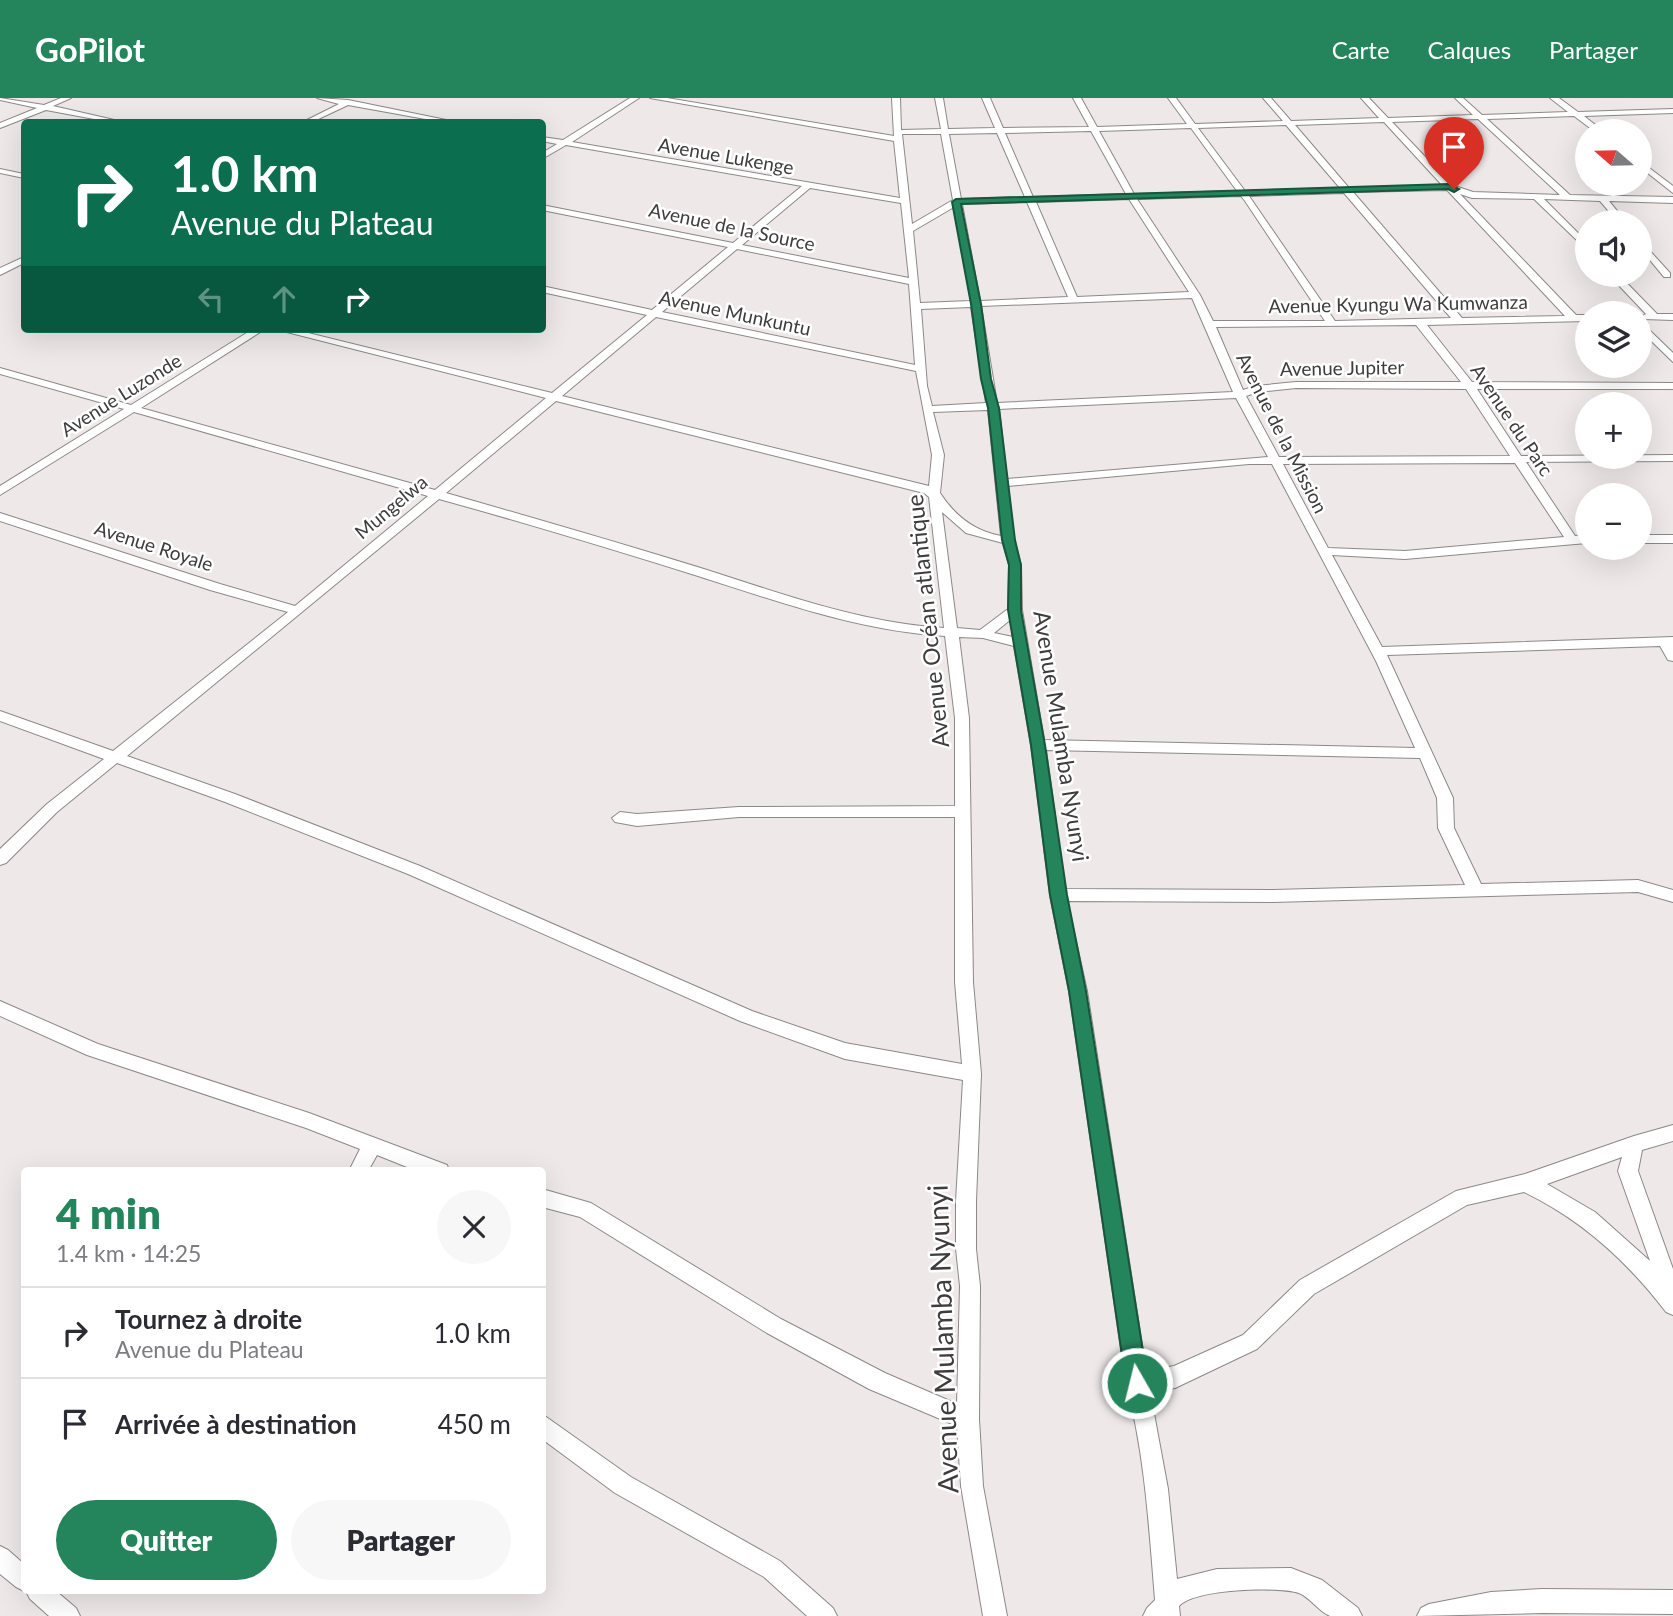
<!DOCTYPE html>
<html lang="fr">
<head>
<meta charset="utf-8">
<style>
	body { margin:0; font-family:Lato,sans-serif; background:#f7f7f7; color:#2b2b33; height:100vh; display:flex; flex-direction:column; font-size:26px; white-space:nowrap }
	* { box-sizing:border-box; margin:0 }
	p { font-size:23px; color:#7c7c81 }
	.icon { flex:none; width:38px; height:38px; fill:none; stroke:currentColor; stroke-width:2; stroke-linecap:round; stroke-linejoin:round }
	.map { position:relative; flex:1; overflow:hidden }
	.panel { position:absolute; left:21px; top:1069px; width:525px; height:427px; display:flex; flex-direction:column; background:#fff; border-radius:7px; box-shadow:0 7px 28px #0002 }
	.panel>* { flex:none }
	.banner { position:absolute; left:21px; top:21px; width:525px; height:214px; border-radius:7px; box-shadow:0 7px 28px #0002; background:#0b6e4f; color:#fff; overflow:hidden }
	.needle { width:46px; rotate:290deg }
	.tools { position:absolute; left:1575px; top:21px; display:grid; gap:14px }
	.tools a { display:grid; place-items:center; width:77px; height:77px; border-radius:50%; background:#fff; box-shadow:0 7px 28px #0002; font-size:35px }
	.pin { position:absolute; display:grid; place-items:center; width:60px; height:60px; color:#fff; margin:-72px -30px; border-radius:50% 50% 50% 0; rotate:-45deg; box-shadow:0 0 7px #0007 }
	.pin .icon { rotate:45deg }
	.me { position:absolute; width:77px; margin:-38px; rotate:352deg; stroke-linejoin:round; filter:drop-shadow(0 0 5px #0008) }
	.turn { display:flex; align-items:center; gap:24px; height:147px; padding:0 35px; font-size:32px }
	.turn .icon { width:91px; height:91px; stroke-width:2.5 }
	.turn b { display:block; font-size:49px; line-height:60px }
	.lanes { display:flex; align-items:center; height:66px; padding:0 35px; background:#0003; justify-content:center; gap:35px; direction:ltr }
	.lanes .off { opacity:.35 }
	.round { display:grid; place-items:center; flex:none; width:74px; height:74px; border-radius:37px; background:#f7f7f7 }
	.head { display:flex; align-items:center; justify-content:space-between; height:119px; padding:0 35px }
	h1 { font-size:42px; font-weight:800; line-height:52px; color:#24845c }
	.button { display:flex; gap:14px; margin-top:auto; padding:14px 35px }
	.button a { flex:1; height:80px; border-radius:42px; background:#24845c; color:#fff; font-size:28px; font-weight:800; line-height:80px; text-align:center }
	.button a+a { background:#f7f7f7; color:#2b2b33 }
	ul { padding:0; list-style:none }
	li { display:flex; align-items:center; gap:21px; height:91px; padding:0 35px; border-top:2px solid #e1e1e2 }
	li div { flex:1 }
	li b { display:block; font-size:26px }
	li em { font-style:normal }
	header { display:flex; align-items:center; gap:42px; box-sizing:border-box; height:98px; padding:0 35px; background:#24845c; color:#fff }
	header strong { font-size:33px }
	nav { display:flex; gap:38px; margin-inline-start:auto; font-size:24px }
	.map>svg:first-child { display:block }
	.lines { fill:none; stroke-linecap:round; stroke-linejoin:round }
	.minor-casing { stroke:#8d8888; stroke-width:2 }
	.minor { fill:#fff; fill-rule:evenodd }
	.route { fill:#24845c; stroke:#17563c; stroke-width:2 }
	.labels { text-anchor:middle; stroke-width:5; stroke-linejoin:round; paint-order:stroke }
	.far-street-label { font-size:19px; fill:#3e3c3d; stroke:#fff }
	.street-label { font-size:23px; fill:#3e3c3d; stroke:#fff }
	.near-street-label { font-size:28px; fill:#3e3c3d; stroke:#fff }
</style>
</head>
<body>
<header>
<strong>GoPilot</strong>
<nav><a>Carte</a><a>Calques</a><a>Partager</a></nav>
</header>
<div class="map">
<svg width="1673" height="1518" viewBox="0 0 1673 1518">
	<rect width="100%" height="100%" fill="#eee8e9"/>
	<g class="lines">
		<defs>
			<g id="minor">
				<path d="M0,0L44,7L61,0H71L53,8L123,24H110L46,12L0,30V25L37,10L0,2Z"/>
				<path d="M317,0L348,2L456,24H442L348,7L312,24H303L339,6Z"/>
				<path d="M630,0H639L572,44L900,100L894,43L650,0H667L894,38L892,0H900L901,32L941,31L935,0H943L948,31L995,30L982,0H990L1003,30L1089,29L1073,0H1081L1097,29L1187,26L1168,0H1176L1195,26L1283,23L1263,0H1271L1291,23L1379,20L1361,0H1369L1388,20L1473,17L1455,0H1463L1482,17L1568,14L1550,0H1559L1578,14L1673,11V15L1584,18L1603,33H1594L1574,18L1487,21L1570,97L1673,99V105L1609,103L1626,124H1618L1600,103L1544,101L1587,144V152L1534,101L1472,100L1460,96L1576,217H1587V223L1427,227L1472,284L1673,285V291H1477L1521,358L1673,357V363L1526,364L1575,438L1587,437V445L1405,461L1332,457L1382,549L1673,539V563L1668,562L1660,548L1387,557L1453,700L1454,730L1481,786L1638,782L1673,792V804L1638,794L1273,804L1067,803L1087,893L1146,1273L1174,1268L1243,1237L1300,1182L1456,1093L1525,1076L1634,1038L1673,1027V1043L1642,1052L1638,1073L1673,1171V1217L1666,1214C1627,1163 1582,1122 1524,1094L1467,1107L1314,1196L1257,1251L1175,1290L1150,1294L1168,1391L1177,1481L1217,1471L1291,1470L1322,1482L1358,1510L1362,1518C1353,1518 1338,1518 1330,1518C1318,1513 1311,1500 1299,1495C1277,1488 1194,1491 1179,1508L1180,1518H1143L1147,1510L1155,1502C1149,1429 1145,1356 1126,1285L1069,893L1050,797L1031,647L1014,548L983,540L959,539L969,620L973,884L981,976L976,1103V1151L980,1188L979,1321L983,1388L1007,1518H983L961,1388L957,1328L869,1291L767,1235L580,1119L542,1109V1091L591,1105L781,1221L885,1275L957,1306L960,1188L956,1151V1103L963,982L845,961L740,923L408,776L225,704L117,665L57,714L6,765L0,767V751L47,706L104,661L0,623V613L113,653L288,514L210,492L0,423V415L220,486L295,508L428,398L134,314L0,397V388L124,311L0,276V270L131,307L253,231H265L141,310L435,392L546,300L275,231H292L552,295L647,217L542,194V188L652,212L728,149L542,112V107L733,145L802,88L566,47L542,61V55L557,46L542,43V39L563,42ZM1478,21L1560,97L1473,94L1452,87L1392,24ZM1384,24L1442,87L1349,90L1295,27ZM1286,27L1340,90L1245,93L1198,30ZM1191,30L1237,93L1134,96L1099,33ZM1091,33L1126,96L1033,99L1005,35ZM997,35L1025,99L961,101L949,36ZM902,36H941L953,102L912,126ZM810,90L901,105L909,180L742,147ZM1447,92L1565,218L1462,220L1353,94ZM1344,95L1451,220L1335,223L1249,98ZM1241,98L1245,103L1325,223H1213L1200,197L1137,101ZM1129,101L1189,194L1077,199L1036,104ZM1027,104L1068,199L980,203L962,106ZM954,109L971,203L920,205L913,133ZM737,151L909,186L915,267L662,214ZM1192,200L1233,294L997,305L981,208ZM971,209L986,305L932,308L927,288L921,211ZM656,219L916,273L932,357L929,388L562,298ZM1416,227L1461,284H1296L1256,288L1243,292L1216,229ZM1296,290L1466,291L1510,358L1279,359L1246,298L1258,294ZM1236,300L1268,359L1007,381L999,311ZM556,303L924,395L929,399L944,530C862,525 785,497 707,472C620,445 533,420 446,395ZM988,312L1001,438C974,433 955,418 940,395L944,357L933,314ZM1515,365L1564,439L1405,453L1328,450L1283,366ZM1249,366H1272L1376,563L1415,650L1044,642L1022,512L1021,467L1014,442L1008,388ZM439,401C526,425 612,451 698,478C780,504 859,533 945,538L955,620V708L739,709L637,716L620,714L612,720L615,724L637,728L739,719H955V884L962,966L845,945L752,913L420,768L235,696L127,658ZM942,414L966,435L1003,445L1009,467L1008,511L980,532L957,530ZM1010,522L1013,539L994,535ZM1046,652L1420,660L1437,700L1438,730L1465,787L1273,792L1065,791ZM1622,1059L1618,1073L1650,1163L1595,1114L1547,1086Z"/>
				<path d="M1640,63L1673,88V95L1640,69Z"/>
				<path d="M0,71L24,76V80L0,75Z"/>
				<path d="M1640,142L1670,175V179H1664L1640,150Z"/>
				<path d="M24,159V165L0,177V170Z"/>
				<path d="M1609,177H1619L1657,216H1673V222L1643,221L1641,219L1646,216Z"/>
				<path d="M1640,223L1673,255V264L1640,232Z"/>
				<rect x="1640" y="437" width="33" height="8"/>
				<path d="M0,903L98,946L309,1015L447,1067L449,1073H417L377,1057L368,1073H349L360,1051L306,1030L87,957L0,918Z"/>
				<path d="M542,1316L631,1379L780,1463L833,1510L837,1518H807L764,1479L615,1395L542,1341Z"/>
				<path d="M0,1448L8,1452L24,1466V1493L16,1489L0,1476Z"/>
				<path d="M1542,1491L1673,1492V1516L1542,1515L1417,1518L1421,1510L1429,1506L1491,1494Z"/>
				<path d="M26,1493H56L76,1510L80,1518H49L30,1501Z"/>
			</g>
		</defs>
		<!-- minor casing -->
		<use href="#minor" class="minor-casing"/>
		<!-- minor -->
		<use href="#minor" class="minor"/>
	</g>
	<!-- route -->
	<path class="route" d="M1449,86L1459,91L1454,94L1448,91L961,106L981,206L991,281L999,310L1015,442L1021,467V512L1045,647L1067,797L1086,893L1148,1285L1145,1293L1137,1296L1130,1293L1126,1285L1069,893L1050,797L1031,647L1008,512L1009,467L1002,442L988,310L981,281L971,206L952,104L956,101Z"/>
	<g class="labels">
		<!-- far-street labels -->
		<g class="far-street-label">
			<text transform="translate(726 58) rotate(10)" y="7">Avenue Lukenge</text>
			<text transform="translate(732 129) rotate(12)" y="7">Avenue de la Source</text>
			<text transform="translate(1398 206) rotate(-1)" y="7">Avenue Kyungu Wa Kumwanza</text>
			<text transform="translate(735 215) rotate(12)" y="7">Avenue Munkuntu</text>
			<text transform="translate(1342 270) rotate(-1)" y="7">Avenue Jupiter</text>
			<text transform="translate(121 297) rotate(-32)" y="7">Avenue Luzonde</text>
			<text transform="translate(1512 322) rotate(56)" y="7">Avenue du Parc</text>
			<text transform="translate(1282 335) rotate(63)" y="7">Avenue de la Mission</text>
			<text transform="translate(391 409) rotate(-40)" y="7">Mungelwa</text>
			<text transform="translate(154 448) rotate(18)" y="7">Avenue Royale</text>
		</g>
		<!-- street labels -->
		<g class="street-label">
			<text transform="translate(928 523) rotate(-96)" y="8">Avenue Océan atlantique</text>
			<text transform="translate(1061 638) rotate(81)" y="8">Avenue Mulamba Nyunyi</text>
		</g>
		<!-- near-street labels -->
		<g class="near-street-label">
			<text transform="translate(943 1241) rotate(-92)" y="10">Avenue Mulamba Nyunyi</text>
		</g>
	</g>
</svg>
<div class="tools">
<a><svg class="needle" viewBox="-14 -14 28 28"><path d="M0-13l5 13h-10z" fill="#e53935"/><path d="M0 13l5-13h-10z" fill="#7c7c81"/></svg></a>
<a><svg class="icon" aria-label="sound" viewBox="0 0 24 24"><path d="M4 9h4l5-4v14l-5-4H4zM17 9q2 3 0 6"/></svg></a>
<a><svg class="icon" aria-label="layers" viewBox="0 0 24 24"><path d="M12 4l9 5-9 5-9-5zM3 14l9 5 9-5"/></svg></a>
<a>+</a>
<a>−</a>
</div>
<div class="pin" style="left:1454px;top:91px;background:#d93025"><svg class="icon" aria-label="arrive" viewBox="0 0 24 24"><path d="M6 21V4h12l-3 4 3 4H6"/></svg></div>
<svg class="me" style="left:1137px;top:1285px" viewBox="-20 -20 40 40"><circle r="17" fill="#24845c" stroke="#fff" stroke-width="3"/><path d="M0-11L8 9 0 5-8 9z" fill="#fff"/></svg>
<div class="banner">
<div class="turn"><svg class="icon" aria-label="right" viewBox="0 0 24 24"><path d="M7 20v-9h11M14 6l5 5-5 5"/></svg><div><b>1.0 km</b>Avenue du Plateau</div></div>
<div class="lanes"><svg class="icon off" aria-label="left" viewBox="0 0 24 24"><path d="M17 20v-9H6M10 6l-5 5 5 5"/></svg><svg class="icon off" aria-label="ahead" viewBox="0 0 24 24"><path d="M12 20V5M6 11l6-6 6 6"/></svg><svg class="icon" aria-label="right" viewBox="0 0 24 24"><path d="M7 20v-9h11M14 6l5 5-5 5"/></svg></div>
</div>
<section class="panel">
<div class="head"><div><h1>4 min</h1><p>1.4 km · 14:25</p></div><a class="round"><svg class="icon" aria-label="close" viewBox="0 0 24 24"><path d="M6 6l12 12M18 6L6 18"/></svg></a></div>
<ul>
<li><svg class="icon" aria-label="right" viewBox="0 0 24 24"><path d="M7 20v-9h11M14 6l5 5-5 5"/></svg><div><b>Tournez à droite</b><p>Avenue du Plateau</p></div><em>1.0 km</em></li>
<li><svg class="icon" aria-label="arrive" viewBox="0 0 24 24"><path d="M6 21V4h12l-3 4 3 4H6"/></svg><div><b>Arrivée à destination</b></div><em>450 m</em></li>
</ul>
<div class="button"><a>Quitter</a><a>Partager</a></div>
</section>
</div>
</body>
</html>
